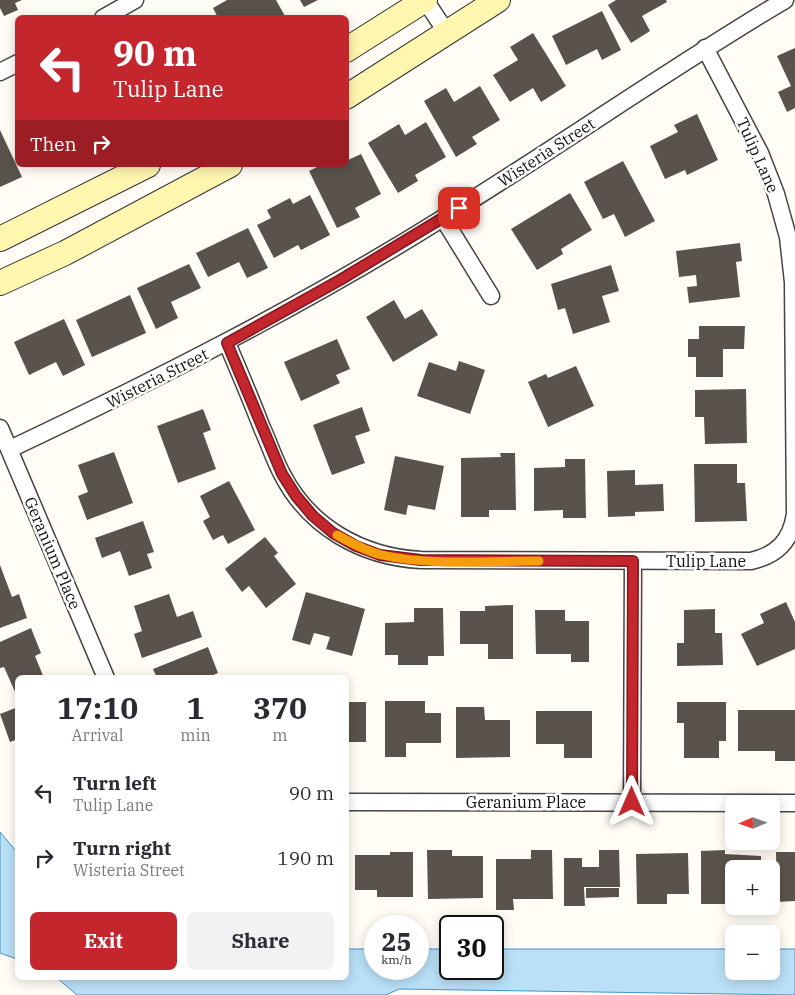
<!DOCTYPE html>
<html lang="en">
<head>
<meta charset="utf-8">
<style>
	body { margin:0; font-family:"IBM Plex Serif",serif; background:#f2f2f3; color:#2b2b33; height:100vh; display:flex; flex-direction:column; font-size:19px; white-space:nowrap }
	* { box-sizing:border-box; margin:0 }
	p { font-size:16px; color:#7c7c81 }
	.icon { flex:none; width:28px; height:28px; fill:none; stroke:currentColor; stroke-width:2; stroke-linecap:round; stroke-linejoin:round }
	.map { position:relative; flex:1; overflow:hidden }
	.sheet { position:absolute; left:15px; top:675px; width:334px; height:305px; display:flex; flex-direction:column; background:#fff; border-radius:8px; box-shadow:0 2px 12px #0003 }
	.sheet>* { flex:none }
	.guide { position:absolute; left:15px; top:15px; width:334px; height:152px; border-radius:8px; box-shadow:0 2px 12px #0003; background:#c4262e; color:#fff; overflow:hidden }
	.needle { width:32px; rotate:268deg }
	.buttons { position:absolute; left:725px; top:795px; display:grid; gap:10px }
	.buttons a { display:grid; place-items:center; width:55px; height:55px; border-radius:8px; background:#fff; box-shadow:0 2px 12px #0003; font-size:25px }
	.speed { position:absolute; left:364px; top:915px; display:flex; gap:10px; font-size:25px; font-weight:700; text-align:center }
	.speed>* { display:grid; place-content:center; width:65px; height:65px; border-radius:50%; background:#fff; box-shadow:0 2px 12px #0003; line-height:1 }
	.speed small { font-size:12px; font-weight:400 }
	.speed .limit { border:2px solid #111; border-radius:8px; background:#fff; color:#111 }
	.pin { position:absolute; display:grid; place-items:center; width:42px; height:42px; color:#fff; margin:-21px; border-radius:10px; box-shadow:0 2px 8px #0006 }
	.me { position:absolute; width:55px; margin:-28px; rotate:0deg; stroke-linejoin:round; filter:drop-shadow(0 0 4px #0008) }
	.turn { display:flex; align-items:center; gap:18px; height:105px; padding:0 15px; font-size:22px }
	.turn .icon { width:65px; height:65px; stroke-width:2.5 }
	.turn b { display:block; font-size:35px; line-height:42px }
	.then { display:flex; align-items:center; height:48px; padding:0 15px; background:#0003; gap:10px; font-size:19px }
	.eta { display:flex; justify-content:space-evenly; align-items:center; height:85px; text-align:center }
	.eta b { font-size:30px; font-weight:700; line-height:35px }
	.cta { display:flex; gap:10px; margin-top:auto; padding:10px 15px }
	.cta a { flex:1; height:58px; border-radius:8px; background:#c4262e; color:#fff; font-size:20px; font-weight:700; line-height:58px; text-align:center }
	.cta a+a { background:#f2f2f3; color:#2b2b33 }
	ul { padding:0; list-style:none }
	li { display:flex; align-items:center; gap:15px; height:65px; padding:0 15px }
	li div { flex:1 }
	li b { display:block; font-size:19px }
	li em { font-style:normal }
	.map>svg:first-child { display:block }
	.water { fill:#b9e0f7; stroke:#3f96cf }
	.building { fill:#5a524d }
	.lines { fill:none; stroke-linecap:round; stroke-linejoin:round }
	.street-casing { stroke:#444; stroke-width:19 }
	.secondary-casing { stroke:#333; stroke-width:26 }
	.street { stroke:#fff; stroke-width:16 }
	.secondary { stroke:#fff6b0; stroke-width:24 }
	.route-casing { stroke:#7f191e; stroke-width:12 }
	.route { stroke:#c4262e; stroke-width:9 }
	.slow { stroke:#f59e0b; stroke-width:9 }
	.labels { text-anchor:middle; stroke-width:5; stroke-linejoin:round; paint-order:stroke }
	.street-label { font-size:16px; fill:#111; stroke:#fff }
</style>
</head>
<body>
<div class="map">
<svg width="795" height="995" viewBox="0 0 795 995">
	<rect width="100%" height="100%" fill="#fffdf5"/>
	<!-- water -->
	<g class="water">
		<path d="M0,832L17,852V959L0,953Z"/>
		<path d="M346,949H375V969H418V949H450V969H492L493,949H734V971H771V949H795V995L399,989L386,995H77L57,978H346Z"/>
	</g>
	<!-- building -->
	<g class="building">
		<path d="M0,0H22L15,3L18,10L4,16L0,8Z"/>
		<path d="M227,0H276L285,16L218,18L213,8Z"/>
		<path d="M300,0H318L304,7Z"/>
		<path d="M616,0H666L667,2L642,16L650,31L631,43L608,5Z"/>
		<path d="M602,11L621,50L602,60L597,49L566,65L552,36Z"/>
		<path d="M533,33L566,86L541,102L533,88L510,102L493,75L518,60L510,47Z"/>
		<path d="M795,48V108L787,112L778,92L791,86L777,56Z"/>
		<path d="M480,86L500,120L472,137L477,144L456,157L424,101L446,88L454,102Z"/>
		<path d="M697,114L718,160L687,175L685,170L665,179L650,146L678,132L674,125Z"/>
		<path d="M426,122L446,157L415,175L418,181L398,193L368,143L399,124L405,135Z"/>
		<path d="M0,130L22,177L0,187Z"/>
		<path d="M361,154L381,194L355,208L360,217L337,228L309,171L321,165H346V161Z"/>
		<path d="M623,161L655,221L625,237L614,214L603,219L584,182Z"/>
		<path d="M570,193L592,230L561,249L563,254L537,270L511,229Z"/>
		<path d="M310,195L330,235L301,250L298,245L274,258L257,225L271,218L267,210L290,198L293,204Z"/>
		<path d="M248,228L268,268L247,278L239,262L208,277L196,253Z"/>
		<path d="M740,243L742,261L736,262L740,297L689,303L687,287L697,286L696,275L679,277L676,251Z"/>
		<path d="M189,264L201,288L171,302L178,318L156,329L137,288Z"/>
		<path d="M611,265L619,291L602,296L610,322L573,334L565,308L558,310L551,284Z"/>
		<path d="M130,295L146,333L92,357L76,320Z"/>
		<path d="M394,300L405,319L422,309L438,335L393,362L366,317Z"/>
		<path d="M64,319L85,365L63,376L56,362L29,375L14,342Z"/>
		<path d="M699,326H745L744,349H723V377H696V357H688V339H699Z"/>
		<path d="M337,339L350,369L336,375L340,383L301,401L284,362Z"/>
		<path d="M459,361L485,370L470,414L417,396L429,362L456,371Z"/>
		<path d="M576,366L594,406L548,427L528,382L546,374L548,378Z"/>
		<path d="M746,389L747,443L705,444L704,417H695V390Z"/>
		<path d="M362,407L370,431L355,436L365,463L332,475L313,425Z"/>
		<path d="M203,409L211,430L203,433L216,469L178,483L157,426Z"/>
		<path d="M114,452L133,503L87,520L78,496L88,492L78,465Z"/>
		<path d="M500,453H515L516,510H489V517H461V458L501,457Z"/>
		<path d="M395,456L444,466L435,510L408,505L406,515L384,510Z"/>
		<path d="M565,459H585L586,518H563V510L534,511V468L565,467Z"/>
		<path d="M694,464H737V483H745L747,521L695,522Z"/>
		<path d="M635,470V485L663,484L664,511L635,512V516L608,517L607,471Z"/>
		<path d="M229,481L255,530L228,544L223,535L213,540L203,521L210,517L200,496Z"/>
		<path d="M143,521L154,552L147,554L152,568L129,576L120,551L102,558L95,538Z"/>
		<path d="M265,537L278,553L274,556L296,584L266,608L249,586L242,592L225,569Z"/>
		<path d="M0,565L12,597L19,594L27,618L0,628Z"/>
		<path d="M306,592L365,609L352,656L326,649L330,637L314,633L310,645L292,640Z"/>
		<path d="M169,594L177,617L193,611L202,637L142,658L134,634L142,631L134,606Z"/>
		<path d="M786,602L795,622V649L757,666L741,634L764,623L760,614Z"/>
		<path d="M513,605V659H488V644H460V611H485V606Z"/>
		<path d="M414,608H443L444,656H428V665H398V655H385V623L414,622Z"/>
		<path d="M715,609V633H722L723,665L677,666V643H684V610Z"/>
		<path d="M535,610H565V621H589V662H571V654H536Z"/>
		<path d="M31,628L41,653L35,656L44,678H18L16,694L4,667L0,668V642Z"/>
		<path d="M208,647L218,673L206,678H157L153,669Z"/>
		<path d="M385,701H425V713H441V743H406V757H385Z"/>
		<rect x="346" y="702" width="20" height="40"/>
		<path d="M677,702H726V741H719V758H684V723H677Z"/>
		<path d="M18,707V739L10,742L0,714Z"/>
		<path d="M456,707H484L485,720H510V757L456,758Z"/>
		<path d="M738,710H795V761H775V751H738Z"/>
		<path d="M536,711H592V758H564V744H536Z"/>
		<path d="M427,850H452V856H483V898L428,899Z"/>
		<path d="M531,850H552L553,899H513L514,910H496V859H531Z"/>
		<path d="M599,850H619L620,887H584L585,906H564V858H582V867H599Z"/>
		<path d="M725,850V854L761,856V869H734V904H701V851Z"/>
		<path d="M390,852H413V897H377V890H355V855H390Z"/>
		<path d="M776,852H795V901L777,902Z"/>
		<path d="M688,853L689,894H667V904H637L636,854Z"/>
		<path d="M586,888H619V897L586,898Z"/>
	</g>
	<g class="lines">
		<defs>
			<g id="street">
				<path d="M425,0L447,33"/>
				<path d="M103,18L135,0"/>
				<path d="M0,72L18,63"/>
				<path d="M443,218L491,296"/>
				<path d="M227,343C239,371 251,399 262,428C269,443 274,459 282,474C309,527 362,557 421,560L751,561C777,555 791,541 795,514L793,282L788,237L776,194L760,153L705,48"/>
				<path d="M0,428L106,678"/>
				<path d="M10,449C158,379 304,305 443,218C558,147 669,69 785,0"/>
				<path d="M346,802L795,803"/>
				<path d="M632,802L633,561"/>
			</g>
			<g id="secondary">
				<path d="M346,50L425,0"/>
				<path d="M346,97L498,0"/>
				<path d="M0,239L148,165"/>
				<path d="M0,283L65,253L230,165"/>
			</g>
		</defs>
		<!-- street casing -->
		<use href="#street" class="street-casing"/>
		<!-- secondary casing -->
		<use href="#secondary" class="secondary-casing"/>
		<!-- street -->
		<use href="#street" class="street"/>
		<!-- secondary -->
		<use href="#secondary" class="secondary"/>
	</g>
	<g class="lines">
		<defs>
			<path id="route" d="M459,208L340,280L227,343L282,474L296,496L313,516L333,533L356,546L380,555L421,560L633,561L632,802"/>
		</defs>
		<!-- route casing -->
		<use href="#route" class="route-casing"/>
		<!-- route -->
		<use href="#route" class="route"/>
		<!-- slow -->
		<path class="slow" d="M337,535C351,543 366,551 382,555C429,566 490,561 539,561"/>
	</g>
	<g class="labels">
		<!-- street labels -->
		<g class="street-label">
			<text transform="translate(546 152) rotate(-33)" y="6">Wisteria Street</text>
			<text transform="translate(758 155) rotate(66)" y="6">Tulip Lane</text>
			<text transform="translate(157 378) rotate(-27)" y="6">Wisteria Street</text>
			<text transform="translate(53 553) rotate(67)" y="6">Geranium Place</text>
			<text x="706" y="567">Tulip Lane</text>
			<text x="526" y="808">Geranium Place</text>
		</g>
	</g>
</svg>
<div class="buttons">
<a><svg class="needle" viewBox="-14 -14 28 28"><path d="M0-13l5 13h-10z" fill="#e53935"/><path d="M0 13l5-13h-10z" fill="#7c7c81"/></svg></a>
<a>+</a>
<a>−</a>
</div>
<div class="speed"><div>25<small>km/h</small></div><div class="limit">30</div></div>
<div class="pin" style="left:459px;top:208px;background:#d93025"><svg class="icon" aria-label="arrive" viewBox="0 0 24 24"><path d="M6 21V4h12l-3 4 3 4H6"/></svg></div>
<svg class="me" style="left:632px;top:802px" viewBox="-20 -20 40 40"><path d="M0-17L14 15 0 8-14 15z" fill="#c4262e" stroke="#fff" stroke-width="4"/></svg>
<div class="guide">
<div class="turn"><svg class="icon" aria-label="left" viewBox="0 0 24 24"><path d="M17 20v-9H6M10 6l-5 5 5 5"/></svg><div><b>90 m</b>Tulip Lane</div></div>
<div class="then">Then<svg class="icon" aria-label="right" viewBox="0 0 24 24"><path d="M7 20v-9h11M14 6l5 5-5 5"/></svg></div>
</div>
<section class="sheet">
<div class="eta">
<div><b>17:10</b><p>Arrival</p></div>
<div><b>1</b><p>min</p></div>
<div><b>370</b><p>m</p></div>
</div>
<ul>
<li><svg class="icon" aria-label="left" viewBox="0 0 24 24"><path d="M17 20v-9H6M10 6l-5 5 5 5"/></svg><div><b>Turn left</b><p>Tulip Lane</p></div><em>90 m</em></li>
<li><svg class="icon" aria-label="right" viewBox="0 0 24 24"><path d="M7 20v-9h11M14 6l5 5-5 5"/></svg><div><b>Turn right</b><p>Wisteria Street</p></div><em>190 m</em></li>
</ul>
<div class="cta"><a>Exit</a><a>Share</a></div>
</section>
</div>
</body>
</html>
